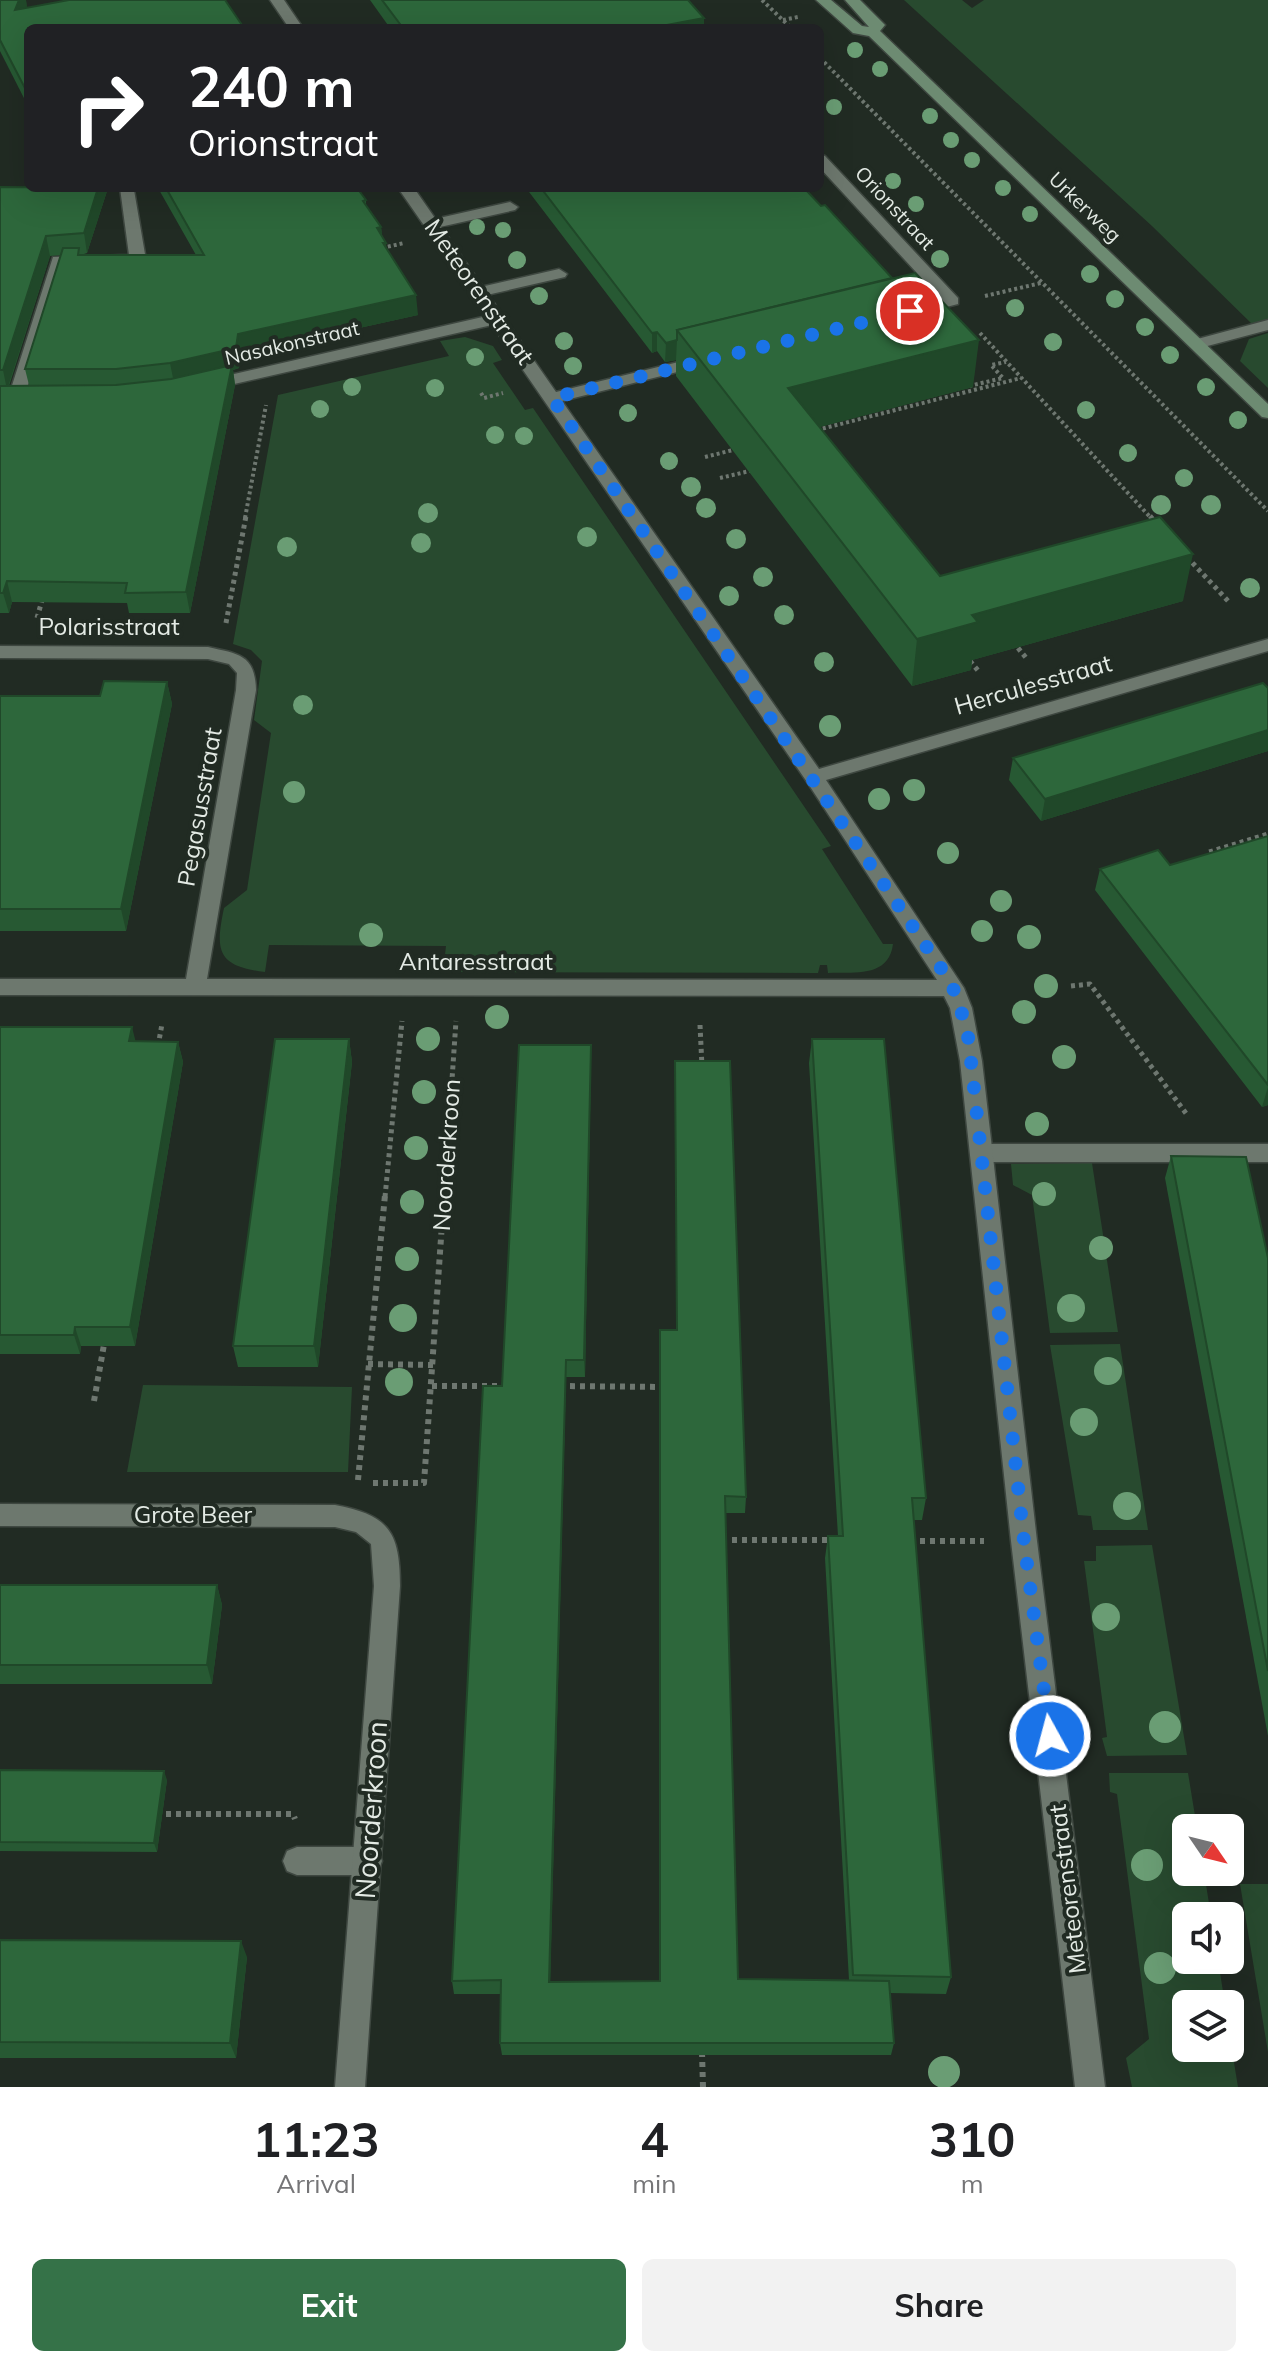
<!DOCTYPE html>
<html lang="en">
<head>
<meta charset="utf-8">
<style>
	body { margin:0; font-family:Mulish,sans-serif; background:#f2f2f2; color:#202124; height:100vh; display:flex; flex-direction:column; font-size:30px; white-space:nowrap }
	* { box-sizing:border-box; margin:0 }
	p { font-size:26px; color:#757577 }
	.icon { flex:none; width:44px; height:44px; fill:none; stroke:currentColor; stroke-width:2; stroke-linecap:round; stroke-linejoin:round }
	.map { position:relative; height:2087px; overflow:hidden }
	.details { display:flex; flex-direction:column; background:#fff; flex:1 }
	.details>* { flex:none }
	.hud { position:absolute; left:24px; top:24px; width:800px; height:168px; border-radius:12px; box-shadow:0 8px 32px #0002; background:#202124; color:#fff; overflow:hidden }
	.needle { width:52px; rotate:125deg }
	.tools { position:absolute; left:1172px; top:1814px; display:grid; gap:16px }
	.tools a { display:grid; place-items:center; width:72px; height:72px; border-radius:12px; background:#fff; box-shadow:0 8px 32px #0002; font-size:40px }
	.pin { position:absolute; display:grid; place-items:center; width:68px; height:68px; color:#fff; margin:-34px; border:4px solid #fff; border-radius:50%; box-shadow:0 2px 8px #0007 }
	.me { position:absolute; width:88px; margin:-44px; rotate:353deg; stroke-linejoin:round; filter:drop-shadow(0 0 6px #0008) }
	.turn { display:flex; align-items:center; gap:28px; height:168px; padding:0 32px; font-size:36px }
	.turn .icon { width:104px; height:104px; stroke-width:2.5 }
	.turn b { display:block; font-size:56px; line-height:68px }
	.eta { display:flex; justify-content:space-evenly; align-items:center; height:136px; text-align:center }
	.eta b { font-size:48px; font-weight:700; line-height:56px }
	.primary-button { display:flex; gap:16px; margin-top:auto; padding:16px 32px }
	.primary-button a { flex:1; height:92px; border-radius:12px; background:#357248; color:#fff; font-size:32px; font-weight:700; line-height:92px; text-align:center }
	.primary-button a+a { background:#f2f2f2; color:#202124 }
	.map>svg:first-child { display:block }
	.green { fill:#284a2f }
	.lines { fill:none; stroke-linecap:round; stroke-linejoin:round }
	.service-casing { stroke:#3e4740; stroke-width:3 }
	.minor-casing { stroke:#3e4740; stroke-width:3 }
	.secondary-casing { stroke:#3e4740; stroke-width:3 }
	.path-far2 { stroke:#6e7770; stroke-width:4; stroke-dasharray:3 3; stroke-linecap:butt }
	.path-far1 { stroke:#6e7770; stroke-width:5; stroke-dasharray:4 4; stroke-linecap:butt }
	.path { stroke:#6e7770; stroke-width:6; stroke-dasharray:5 5; stroke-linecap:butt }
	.service { fill:#6d786e; fill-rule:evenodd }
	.minor { fill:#6d786e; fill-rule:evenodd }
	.secondary { fill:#6d8b72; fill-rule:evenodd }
	.tree { fill:#6a9d74 }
	.wall { fill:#275933; fill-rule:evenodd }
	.shaded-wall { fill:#204829 }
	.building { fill:#2d673b; stroke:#204829; stroke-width:2 }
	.route { stroke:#1a73e8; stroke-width:14; stroke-dasharray:0 25.2 }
	.labels { text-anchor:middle; stroke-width:8; stroke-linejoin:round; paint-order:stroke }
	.far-street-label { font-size:20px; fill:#e3eae4; stroke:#212b23 }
	.street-label { font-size:24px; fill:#e3eae4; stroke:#212b23 }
	.near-street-label { font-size:28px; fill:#e3eae4; stroke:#212b23 }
</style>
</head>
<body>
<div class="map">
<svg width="1268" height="2087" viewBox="0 0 1268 2087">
	<rect width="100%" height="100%" fill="#212b23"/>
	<!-- green -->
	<g class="green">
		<path d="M904,0H962L972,8L984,0H1268V320L1252,324L1152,226Z"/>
		<path d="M1268,333V388L1240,361L1249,339Z"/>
		<path d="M465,337L493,346L502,360L493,363L525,410L533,408L831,846L822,849L883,944H893C889,978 853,972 828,973L827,965H820L818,973L443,972L446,946L269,945L265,972C217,966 215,951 224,908L247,890L271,733L254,720L262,661L251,650L233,644L278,395L449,356L440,341Z"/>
		<path d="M1092,1163L1118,1332L1050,1333L1032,1195L1013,1185L1011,1164Z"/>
		<path d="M1120,1344L1148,1530H1093L1091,1516L1078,1515L1050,1345Z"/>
		<path d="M143,1385L352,1387L348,1472H127Z"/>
		<path d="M1152,1545L1187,1755L1107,1756L1102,1738L1107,1737L1084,1561H1096V1546Z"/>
		<path d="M1109,1773H1188L1197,1828H1186V1872H1204L1211,1916H1186V1960H1218L1225,2004H1186V2048H1230V2038L1238,2087H1132L1126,2058L1149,2039L1117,1794L1110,1792Z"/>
		<path d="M1240,1884H1268V2052Z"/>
	</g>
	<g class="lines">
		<defs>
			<g id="service">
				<path d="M120,188L134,190L146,260L138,265H65L24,398L16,403L10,402L8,398L53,257L129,255Z"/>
				<path d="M510,202L518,207L515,210L431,229L423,224L426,221Z"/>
				<path d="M559,269L567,274L565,277L478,297L470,292L472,289Z"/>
				<path d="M1268,320V330L1196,349L1188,344L1190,341Z"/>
				<path d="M982,1144H1268V1162H982L974,1159L971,1153L974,1147Z"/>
				<path d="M297,1847H368L378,1851L382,1861L378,1871L368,1875H297L287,1871L283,1861L287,1851Z"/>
			</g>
			<g id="minor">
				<path d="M270,0H284L303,28H289Z"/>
				<path d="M820,155L825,156L958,298V304L915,315L909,313V307L941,299L820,168Z"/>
				<path d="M398,188H414L556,392L703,356L709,358L711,361L709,364L562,401L819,769L1268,639V651L826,780L964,988L972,1008L982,1061L1037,1541L1105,2087H1075L1011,1541L960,1061L950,1008L944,996L0,995V979H186L236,690L237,673L229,664L208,659L0,658V646L208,647C238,654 255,654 256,690L207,979L937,980L807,782L492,325L208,390L200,385L208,380L487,316Z"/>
				<path d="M0,1504L335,1505C389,1515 400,1532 400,1586L365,2087H335L374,1586L371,1544L356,1532L335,1527L0,1526Z"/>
			</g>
			<path id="secondary" d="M816,0H831L862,26L869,27L845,0H860L885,25L880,31L1268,404V418L1262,417L869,36L853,33Z"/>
		</defs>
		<!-- service casing -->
		<use href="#service" class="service-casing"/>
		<!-- minor casing -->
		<use href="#minor" class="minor-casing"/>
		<!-- secondary casing -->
		<use href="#secondary" class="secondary-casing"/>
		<!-- path-far2 -->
		<g class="path-far2">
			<path d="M762,0L791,28"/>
			<path d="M783,20L798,17"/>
			<path d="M820,58L1268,511"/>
			<path d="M382,248L404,243"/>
			<path d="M985,296L1041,283"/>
			<path d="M980,333L1151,518"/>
			<path d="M969,386L1003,378L991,365L1006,362"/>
			<path d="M481,393L484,398L503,393"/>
			<path d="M817,430L1021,378"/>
			<path d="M705,457L737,449"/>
			<path d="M720,478L754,470"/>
			<path d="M245,518L266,405"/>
		</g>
		<!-- path-far1 -->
		<g class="path-far1">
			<path d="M1150,516L1156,523"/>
			<path d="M1187,557L1229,602"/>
			<path d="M37,618L43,597"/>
			<path d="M226,623L246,516"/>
			<path d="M1018,648L1027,659"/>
			<path d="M970,661L980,673"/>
			<path d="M1214,858L1209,852L1268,834"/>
			<path d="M1071,986L1090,984L1188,1116"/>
			<path d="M700,1025L702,1067"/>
			<path d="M158,1046L162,1024"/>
			<path d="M385,1197L402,1021"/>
			<path d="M444,1197L456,1021"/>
		</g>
		<!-- path -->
		<g class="path">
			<path d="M368,1364L433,1365"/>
			<path d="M432,1386H506"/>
			<path d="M560,1386L666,1387"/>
			<path d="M94,1401L105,1339"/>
			<path d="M358,1480L385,1195"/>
			<path d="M373,1483H424L444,1195"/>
			<path d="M722,1540H832"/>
			<path d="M910,1541H984"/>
			<path d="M156,1814H293L295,1819"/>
			<path d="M702,2052L703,2087"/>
		</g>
		<!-- service -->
		<use href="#service" class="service"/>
		<!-- minor -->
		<use href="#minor" class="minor"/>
		<!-- secondary -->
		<use href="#secondary" class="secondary"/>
	</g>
	<!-- trees -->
	<g class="tree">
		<circle cx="855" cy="50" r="8"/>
		<circle cx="880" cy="69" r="8"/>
		<circle cx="834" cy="107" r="8"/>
		<circle cx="930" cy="116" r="8"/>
		<circle cx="951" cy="140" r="8"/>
		<circle cx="972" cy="160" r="8"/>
		<circle cx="893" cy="181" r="8"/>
		<circle cx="1003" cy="188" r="8"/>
		<circle cx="916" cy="204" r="8"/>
		<circle cx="1030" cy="214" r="8"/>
		<circle cx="477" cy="227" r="8"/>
		<circle cx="503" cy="230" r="8"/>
		<circle cx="940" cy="259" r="9"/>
		<circle cx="517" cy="260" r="9"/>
		<circle cx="1090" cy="274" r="9"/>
		<circle cx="539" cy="296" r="9"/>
		<circle cx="1115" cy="299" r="9"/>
		<circle cx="1015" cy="308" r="9"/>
		<circle cx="1145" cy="327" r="9"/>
		<circle cx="564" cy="341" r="9"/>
		<circle cx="1053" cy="342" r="9"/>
		<circle cx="1170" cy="355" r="9"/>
		<circle cx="475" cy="357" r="9"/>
		<circle cx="573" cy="366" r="9"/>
		<circle cx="352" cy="387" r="9"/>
		<circle cx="1206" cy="387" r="9"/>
		<circle cx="435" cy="388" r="9"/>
		<circle cx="320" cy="409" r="9"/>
		<circle cx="1086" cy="410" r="9"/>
		<circle cx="628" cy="413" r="9"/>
		<circle cx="1238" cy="420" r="9"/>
		<circle cx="495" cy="435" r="9"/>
		<circle cx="524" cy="436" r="9"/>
		<circle cx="1128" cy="453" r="9"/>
		<circle cx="669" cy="461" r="9"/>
		<circle cx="1184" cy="478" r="9"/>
		<circle cx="691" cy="487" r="10"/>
		<circle cx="1161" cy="505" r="10"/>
		<circle cx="1211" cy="505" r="10"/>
		<circle cx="706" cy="508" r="10"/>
		<circle cx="428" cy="513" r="10"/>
		<circle cx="587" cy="537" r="10"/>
		<circle cx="736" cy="539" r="10"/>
		<circle cx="421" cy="543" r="10"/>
		<circle cx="287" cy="547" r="10"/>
		<circle cx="763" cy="577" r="10"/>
		<circle cx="1250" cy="588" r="10"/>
		<circle cx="729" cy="596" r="10"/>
		<circle cx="784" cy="615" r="10"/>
		<circle cx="824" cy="662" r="10"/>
		<circle cx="303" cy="705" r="10"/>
		<circle cx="830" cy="726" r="11"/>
		<circle cx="914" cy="790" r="11"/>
		<circle cx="294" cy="792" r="11"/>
		<circle cx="879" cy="799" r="11"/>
		<circle cx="948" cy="853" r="11"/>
		<circle cx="1001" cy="901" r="11"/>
		<circle cx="982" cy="931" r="11"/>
		<circle cx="371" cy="935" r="12"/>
		<circle cx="1029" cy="937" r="12"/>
		<circle cx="1046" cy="986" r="12"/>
		<circle cx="1024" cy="1012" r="12"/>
		<circle cx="497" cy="1017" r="12"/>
		<circle cx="428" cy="1039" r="12"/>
		<circle cx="1064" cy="1057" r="12"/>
		<circle cx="424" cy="1092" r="12"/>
		<circle cx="1037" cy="1124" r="12"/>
		<circle cx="416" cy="1148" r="12"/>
		<circle cx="1044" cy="1194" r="12"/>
		<circle cx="412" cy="1202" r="12"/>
		<circle cx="1101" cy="1248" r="12"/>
		<circle cx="407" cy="1259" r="12"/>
		<circle cx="1071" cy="1308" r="14"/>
		<circle cx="403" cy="1318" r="14"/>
		<circle cx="1108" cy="1371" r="14"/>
		<circle cx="399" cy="1382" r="14"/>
		<circle cx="1084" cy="1422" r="14"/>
		<circle cx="1127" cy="1506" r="14"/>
		<circle cx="1106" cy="1617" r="14"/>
		<circle cx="1165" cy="1727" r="16"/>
		<circle cx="1147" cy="1865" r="16"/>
		<circle cx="1160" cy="1968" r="16"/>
		<circle cx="944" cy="2072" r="16"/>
	</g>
	<!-- wall -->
	<g class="wall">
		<path d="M0,0H26L28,28V106L0,51Z"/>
		<path d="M370,0H688L704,28H390Z"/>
		<path d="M0,187L108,188L87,253L81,255H196L158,188H357L366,200V205L381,227L382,236L387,250L418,315L241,354L239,368L233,370L235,385L190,613H129L127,603L12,602L9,613H0ZM61,255L25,369L29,385L9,386L50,256Z"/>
		<path d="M526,188H804L973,387L819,427L940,576L1183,601L972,660L971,670L912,686L676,376V360L665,362L657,351L652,353Z"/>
		<path d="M167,682L172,704L126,931H0V696H100Z"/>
		<path d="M1268,688V751L1041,821L1009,780L1013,758Z"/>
		<path d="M1268,836V1105L1262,1107L1095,890L1100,869L1170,865Z"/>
		<path d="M0,1027L135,1041L178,1042L183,1062L135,1346H81L80,1354H0Z"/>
		<path d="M349,1039L352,1062L318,1367H238L233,1346Z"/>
		<path d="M812,1039L926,1498L922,1520H913L951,1977L946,1994L890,1993L894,2043L891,2055H502L500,2043L501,1994H454L452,1981L502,1386L591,1063L585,1377H566L550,1982L660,1981V1330L746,1497L745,1513H725L738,1979L849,1980L825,1558L828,1536H838L809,1063Z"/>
		<path d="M1171,1156L1268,1258V1736L1165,1178Z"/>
		<path d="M0,1585H217L222,1605L212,1684H0Z"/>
		<path d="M0,1770L167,1780L157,1852L0,1851Z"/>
		<path d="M0,1940L247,1957L236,2058H0Z"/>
	</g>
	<!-- shaded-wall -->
	<g class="shaded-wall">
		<path d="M19,0H26L27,7L19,29L15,10Z"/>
		<path d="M704,18V28H662V26Z"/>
		<path d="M98,188H108L87,253L84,233Z"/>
		<path d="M381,227L383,243H386L388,263L377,228Z"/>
		<path d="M46,236L50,256L7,390L3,370Z"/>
		<path d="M416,295L418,315L241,354L239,368L233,370L235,385L190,613L186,592L174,383L170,363L238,334Z"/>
		<path d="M657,332V351L652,353V333Z"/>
		<path d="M677,340L676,360L665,362L666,343Z"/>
		<path d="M979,340L973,387L785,436L788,388Z"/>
		<path d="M1193,554L1183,601L972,660L971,670L912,686L917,639L972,615Z"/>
		<path d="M7,581L12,602L9,613L3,593Z"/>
		<path d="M167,682L172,704L126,931L121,909Z"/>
		<path d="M1268,730V751L1041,821L1045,799Z"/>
		<path d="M132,1027L137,1047L129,1041Z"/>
		<path d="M349,1039L352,1062L318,1367L314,1346Z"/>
		<path d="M178,1042L183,1062L135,1346L130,1327Z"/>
		<path d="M591,1045V1063L585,1377L584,1360Z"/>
		<path d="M1268,1087V1105L1262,1107Z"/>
		<path d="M75,1327L81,1346L80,1354L74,1335Z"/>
		<path d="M566,1360V1377L550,1995L549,1982Z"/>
		<path d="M217,1585L222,1605L212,1684L207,1665Z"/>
		<path d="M164,1771L167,1780L157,1852L154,1843Z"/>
		<path d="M241,1941L247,1957L236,2058L230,2043Z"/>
	</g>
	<!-- building -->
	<g class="building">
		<path d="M0,0H19L15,10L69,0H225L244,28H28V94L0,40Z"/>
		<path d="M382,0H688L704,18L662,26L664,28H403Z"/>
		<path d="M0,187L98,188L84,233L46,236L3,370H0Z"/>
		<path d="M166,188H357L366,200L363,201L381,227L377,228L386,243H383L416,295L238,334L236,348L170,363L116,369H25L63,248H79L78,255H204Z"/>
		<path d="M541,188H804L821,206L825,205L892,278L677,330V340L666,343L657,332L652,333Z"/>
		<path d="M915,273L979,340L788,388L940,576L1160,517L1193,554L972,615L978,622L917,639L677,330Z"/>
		<path d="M232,365L186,592L125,593L127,583L7,581L3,593H0V386L116,385L171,379Z"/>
		<path d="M104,681L167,682L121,909H0V696H100Z"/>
		<path d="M1263,683L1268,688V730L1045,799L1013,758Z"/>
		<path d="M1268,836V1085L1100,869L1158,850L1170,865Z"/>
		<path d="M0,1027H132L129,1041L178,1042L130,1327H75L74,1335H0Z"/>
		<path d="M275,1039H349L314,1346H233Z"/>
		<path d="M812,1039H884L926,1498H912L951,1977L853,1975L828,1536H843Z"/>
		<path d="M519,1045H591L584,1360H566L549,1982L660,1981V1330H677L675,1061H730L746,1497L725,1496L738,1979L889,1981L894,2043H500L501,1980L452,1981L483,1386H502Z"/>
		<path d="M1171,1156L1246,1157L1268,1258V1671Z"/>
		<path d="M0,1585H217L207,1665H0Z"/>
		<path d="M0,1770L164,1771L154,1843L0,1842Z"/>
		<path d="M0,1940L241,1941L230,2043L0,2042Z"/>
	</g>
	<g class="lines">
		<!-- route -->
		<path class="route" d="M910,311L552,398L943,971L953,988L967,1028L971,1061L1024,1541L1050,1736"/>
	</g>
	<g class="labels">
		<!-- far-street labels -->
		<g class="far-street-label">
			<text transform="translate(1085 207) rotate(44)" y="7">Urkerweg</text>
			<text transform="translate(895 208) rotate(47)" y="7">Orionstraat</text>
			<text transform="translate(292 343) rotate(-13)" y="7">Nasakonstraat</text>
		</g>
		<!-- street labels -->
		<g class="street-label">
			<text transform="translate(479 292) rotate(55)" y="8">Meteorenstraat</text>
			<text x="109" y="635">Polarisstraat</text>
			<text transform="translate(1033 685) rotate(-16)" y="8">Herculesstraat</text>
			<text transform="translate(200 807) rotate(-80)" y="8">Pegasusstraat</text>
			<text x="476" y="970">Antaresstraat</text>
			<text transform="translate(447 1155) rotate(-86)" y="8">Noorderkroon</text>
			<text x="193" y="1523">Grote Beer</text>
			<text transform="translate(1068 1889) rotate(-97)" y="8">Meteorenstraat</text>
		</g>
		<!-- near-street labels -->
		<g class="near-street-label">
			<text transform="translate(371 1810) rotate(-86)" y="10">Noorderkroon</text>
		</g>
	</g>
</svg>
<div class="tools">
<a><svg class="needle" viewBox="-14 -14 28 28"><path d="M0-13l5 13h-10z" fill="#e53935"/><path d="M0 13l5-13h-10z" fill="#757577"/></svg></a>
<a><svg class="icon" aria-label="sound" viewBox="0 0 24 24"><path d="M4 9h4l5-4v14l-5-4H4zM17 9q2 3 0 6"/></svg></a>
<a><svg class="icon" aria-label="layers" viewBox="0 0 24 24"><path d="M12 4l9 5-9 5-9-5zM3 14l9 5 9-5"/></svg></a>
</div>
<div class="pin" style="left:910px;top:311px;background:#d93025"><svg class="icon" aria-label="arrive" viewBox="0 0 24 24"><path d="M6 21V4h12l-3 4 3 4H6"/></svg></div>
<svg class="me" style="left:1050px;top:1736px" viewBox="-20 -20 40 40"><circle r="17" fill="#1a73e8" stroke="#fff" stroke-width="3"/><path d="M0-11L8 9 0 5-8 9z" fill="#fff"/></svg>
<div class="hud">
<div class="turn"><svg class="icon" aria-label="right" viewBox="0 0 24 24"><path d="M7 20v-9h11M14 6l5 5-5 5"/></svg><div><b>240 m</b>Orionstraat</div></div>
</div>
</div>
<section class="details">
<div class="eta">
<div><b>11:23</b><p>Arrival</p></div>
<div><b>4</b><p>min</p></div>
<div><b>310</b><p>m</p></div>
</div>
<div class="primary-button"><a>Exit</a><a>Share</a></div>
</section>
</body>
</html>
